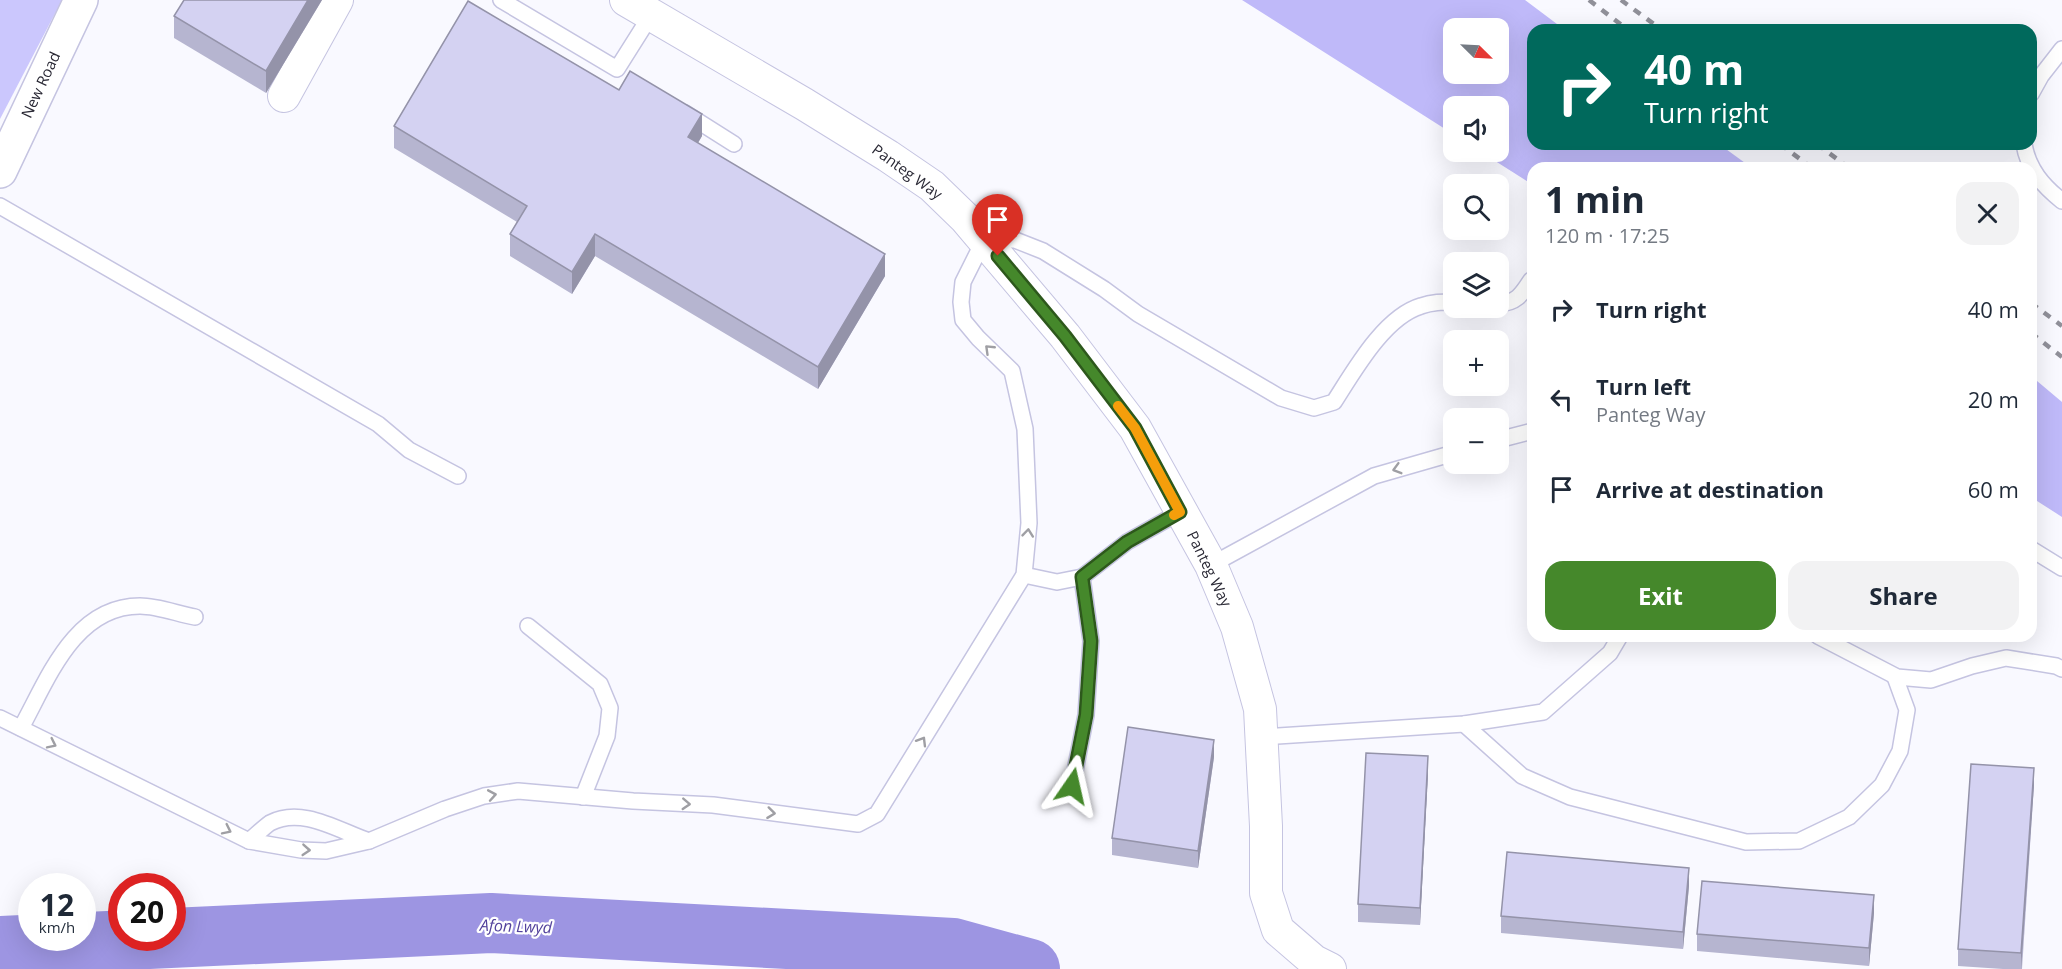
<!DOCTYPE html>
<html lang="en">
<head>
<meta charset="utf-8">
<style>
	body { margin:0; font-family:"Open Sans",sans-serif; background:#f2f2f3; color:#1f2937; height:100vh; display:flex; flex-direction:column; font-size:22px; white-space:nowrap }
	* { box-sizing:border-box; margin:0 }
	p { font-size:20px; color:#747a83 }
	.icon { flex:none; width:33px; height:33px; fill:none; stroke:currentColor; stroke-width:2; stroke-linecap:round; stroke-linejoin:round }
	.map { position:relative; flex:1; overflow:hidden }
	.side { position:absolute; left:1527px; top:162px; width:510px; height:480px; display:flex; flex-direction:column; background:#fff; border-radius:18px; box-shadow:0 6px 24px #0002 }
	.side>* { flex:none }
	.hud { position:absolute; left:1527px; top:24px; width:510px; height:126px; border-radius:18px; box-shadow:0 6px 24px #0002; background:#00695c; color:#fff; overflow:hidden }
	.needle { width:39px; rotate:114deg }
	.tools { position:absolute; left:1443px; top:18px; display:grid; gap:12px }
	.tools a { display:grid; place-items:center; width:66px; height:66px; border-radius:12px; background:#fff; box-shadow:0 6px 24px #0002; font-size:30px }
	.speed { position:absolute; left:18px; top:873px; display:flex; gap:12px; font-size:30px; font-weight:700; text-align:center }
	.speed>* { display:grid; place-content:center; width:78px; height:78px; border-radius:50%; background:#fff; box-shadow:0 6px 24px #0002; line-height:1 }
	.speed small { font-size:15px; font-weight:400 }
	.speed .limit { border:9px solid #d22; background:#fff; color:#111 }
	.pin { position:absolute; display:grid; place-items:center; width:51px; height:51px; color:#fff; margin:-62px -26px; border-radius:50% 50% 50% 0; rotate:-45deg; box-shadow:0 0 6px #0007 }
	.pin .icon { rotate:45deg }
	.me { position:absolute; width:66px; margin:-33px; rotate:11deg; stroke-linejoin:round; filter:drop-shadow(0 0 4px #0008) }
	.turn { display:flex; align-items:center; gap:21px; height:126px; padding:0 18px; font-size:27px }
	.turn .icon { width:78px; height:78px; stroke-width:2.5 }
	.turn b { display:block; font-size:42px; line-height:51px }
	.round { display:grid; place-items:center; flex:none; width:63px; height:63px; border-radius:18px; background:#f2f2f3 }
	.overview { display:flex; align-items:center; justify-content:space-between; height:102px; padding:0 18px }
	h1 { font-size:36px; font-weight:700; line-height:45px }
	.action { display:flex; gap:12px; margin-top:auto; padding:12px 18px }
	.action a { flex:1; height:69px; border-radius:18px; background:#45882b; color:#fff; font-size:24px; font-weight:700; line-height:69px; text-align:center }
	.action a+a { background:#f2f2f3; color:#1f2937 }
	ul { padding:0; list-style:none }
	li { display:flex; align-items:center; gap:18px; height:90px; padding:0 18px }
	li div { flex:1 }
	li b { display:block; font-size:22px }
	li em { font-style:normal }
	.map>svg:first-child { display:block }
	.green { fill:#cbc7fd }
	.forest { fill:#bfb9f9; fill-rule:evenodd }
	.lines { fill:none; stroke-linecap:round; stroke-linejoin:round }
	.river { stroke:#9d95e2; stroke-width:60 }
	.service-casing { stroke:#c5c4e1; stroke-width:18 }
	.minor-casing { stroke:#c5c4e1; stroke-width:34 }
	.tertiary-casing { stroke:#c5c4e1; stroke-width:36 }
	.service { stroke:#fff; stroke-width:15 }
	.minor { stroke:#fff; stroke-width:32 }
	.tertiary { stroke:#fff; stroke-width:33 }
	.rail { stroke:#909099; stroke-width:4.5; stroke-dasharray:8 8; stroke-linecap:butt }
	.wall { fill:#b6b5d0 }
	.shaded-wall { fill:#9493a9 }
	.building { fill:#d4d2f2; stroke:#9493a9; stroke-width:1.5 }
	.oneway { stroke:#9f9fa4 }
	.route-casing { stroke:#2d581c; stroke-width:15 }
	.route { stroke:#45882b; stroke-width:10 }
	.slow { stroke:#f59e0b; stroke-width:10 }
	.labels { text-anchor:middle; stroke-width:4.5; stroke-linejoin:round; paint-order:stroke }
	.street-label { font-size:15px; fill:#2a2935; stroke:#fff }
	.water-label { font-size:16px; font-style:italic; fill:#53429c; stroke:#fff }
</style>
</head>
<body>
<div class="map">
<svg width="2062" height="969" viewBox="0 0 2062 969">
	<rect width="100%" height="100%" fill="#f9f9ff"/>
	<!-- green -->
	<path class="green" d="M0,0H62L0,119Z"/>
	<!-- forest -->
	<g class="forest">
		<path d="M1242,0H1525L1565,30H1533V144H1719L1752,168H1533V185L1481,152H1498V106H1454L1453,134ZM1454,28H1498V74H1454Z"/>
		<path d="M2031,376L2062,402V517L2031,497Z"/>
	</g>
	<g class="lines">
		<!-- river -->
		<path class="river" d="M0,946L491,923L953,948L1030,969"/>
		<defs>
			<g id="service">
				<path d="M501,0L617,69L651,15"/>
				<path d="M2031,94L2041,76L2062,49"/>
				<path d="M685,113L734,144"/>
				<path d="M2024,144C2028,169 2043,186 2062,201"/>
				<path d="M0,206L378,424L409,450L458,476"/>
				<path d="M1498,304C1517,303 1522,294 1531,280"/>
				<path d="M1498,440L1533,431"/>
				<path d="M2031,549L2062,568"/>
				<path d="M1211,565L1374,476L1454,453"/>
				<path d="M1024,575L1057,582L1082,577L1127,542L1180,512"/>
				<path d="M528,626L600,684L610,708L607,736L583,797"/>
				<path d="M1818,636L1897,677L1931,680L1972,666L2006,658L2056,666L2062,669"/>
				<path d="M0,718L249,841L301,850L326,851L369,841L445,809L484,796L518,791L633,801L713,805L858,824L877,814L1024,575L1029,523L1025,429L1012,371L978,338L963,320L961,302L963,282L984,240H1015L1043,251L1104,289L1138,314L1281,398L1314,408L1334,402C1354,371 1384,317 1421,306C1432,302 1442,302 1454,302"/>
				<path d="M1464,724L1522,776L1570,797L1746,842L1799,841L1849,817L1882,785L1900,751L1907,710L1895,677"/>
				<path d="M21,728C48,679 74,606 140,606C158,606 178,614 195,617"/>
				<path d="M1263,737L1464,724L1543,712L1610,653L1620,636"/>
				<path d="M1072,786L1086,715L1091,641L1082,577"/>
				<path d="M249,841C255,836 263,828 270,823C302,806 339,831 369,841"/>
			</g>
			<g id="minor">
				<path d="M626,0L804,104L888,156L932,186L965,218L1065,336L1135,428L1211,565L1237,627L1260,709L1266,826V893L1278,930L1314,961L1330,969"/>
				<path d="M284,96L337,0"/>
			</g>
			<path id="tertiary" d="M0,171L81,0"/>
		</defs>
		<!-- service casing -->
		<use href="#service" class="service-casing"/>
		<!-- minor casing -->
		<use href="#minor" class="minor-casing"/>
		<!-- tertiary casing -->
		<use href="#tertiary" class="tertiary-casing"/>
		<!-- service -->
		<use href="#service" class="service"/>
		<!-- minor -->
		<use href="#minor" class="minor"/>
		<!-- tertiary -->
		<use href="#tertiary" class="tertiary"/>
		<!-- rail -->
		<g class="rail">
			<path d="M1589,0L1628,30"/>
			<path d="M1621,0L1662,30"/>
			<path d="M1780,144L1812,168"/>
			<path d="M1817,144L1849,168"/>
			<path d="M2031,303L2062,326"/>
			<path d="M2031,333L2062,357"/>
		</g>
	</g>
	<!-- wall -->
	<g class="wall">
		<path d="M184,0H322L266,93L174,38V16Z"/>
		<path d="M619,90L702,136L698,143L885,276L818,389L595,256L572,294L510,256V234L517,222L394,148V126Z"/>
		<path d="M1214,757L1198,868L1112,855V838Z"/>
		<path d="M1428,774L1420,925L1358,922V904Z"/>
		<path d="M2034,785L2022,969H2003L1958,966V949Z"/>
		<path d="M1689,886L1683,949L1501,933V916Z"/>
		<path d="M1874,913L1869,966L1697,951V934Z"/>
	</g>
	<!-- shaded-wall -->
	<g class="shaded-wall">
		<path d="M308,0H322L266,93V71Z"/>
		<path d="M702,114V136L688,159V137Z"/>
		<path d="M595,234V256L572,294V272Z"/>
		<path d="M885,254V276L818,389V367Z"/>
		<path d="M1214,740V757L1198,868V851Z"/>
		<path d="M1428,756V774L1420,925V908Z"/>
		<path d="M2034,768V785L2021,969V953Z"/>
		<path d="M1689,868V886L1683,949V932Z"/>
		<path d="M1874,895V913L1869,966V948Z"/>
	</g>
	<!-- building -->
	<g class="building">
		<path d="M184,0H308L266,71L174,16Z"/>
		<path d="M468,1L619,90L630,71L702,114L688,137L885,254L818,367L595,234L572,272L510,234L527,206L394,126Z"/>
		<path d="M1128,727L1214,740L1198,851L1112,838Z"/>
		<path d="M1366,753L1428,756L1420,908L1358,904Z"/>
		<path d="M1971,764L2034,768L2021,953L1958,949Z"/>
		<path d="M1507,852L1689,868L1683,932L1501,916Z"/>
		<path d="M1702,881L1874,895L1869,948L1697,934Z"/>
	</g>
	<!-- one-way arrows -->
	<defs><path id="oneway-chevron" d="M-2-3.5L2.5 0L-2 3.5" fill="none" stroke-width="1.6" stroke-linecap="round" stroke-linejoin="round" transform="scale(1.5)"/></defs>
	<g class="oneway">
		<use href="#oneway-chevron" transform="translate(989 349) rotate(-136)"/>
		<use href="#oneway-chevron" transform="translate(1397 469) rotate(164)"/>
		<use href="#oneway-chevron" transform="translate(1028 533) rotate(-84)"/>
		<use href="#oneway-chevron" transform="translate(922 741) rotate(-59)"/>
		<use href="#oneway-chevron" transform="translate(52 744) rotate(26)"/>
		<use href="#oneway-chevron" transform="translate(492 795) rotate(-10)"/>
		<use href="#oneway-chevron" transform="translate(686 804) rotate(3)"/>
		<use href="#oneway-chevron" transform="translate(771 813) rotate(7)"/>
		<use href="#oneway-chevron" transform="translate(227 830) rotate(26)"/>
		<use href="#oneway-chevron" transform="translate(306 850) rotate(4)"/>
	</g>
	<g class="lines">
		<defs>
			<path id="route" d="M998,256L1065,336L1135,428L1180,512L1127,542L1082,577L1091,641L1086,715L1072,786"/>
		</defs>
		<!-- route casing -->
		<use href="#route" class="route-casing"/>
		<!-- route -->
		<use href="#route" class="route"/>
		<!-- slow -->
		<path class="slow" d="M1118,406L1135,428L1180,512L1174,515"/>
	</g>
	<g class="labels">
		<!-- street labels -->
		<g class="street-label">
			<text transform="translate(41 85) rotate(-65)" y="5">New Road</text>
			<text transform="translate(907 172) rotate(36)" y="5">Panteg Way</text>
			<text transform="translate(1209 569) rotate(64)" y="5">Panteg Way</text>
		</g>
		<!-- water labels -->
		<g class="water-label">
			<text transform="translate(516 926) rotate(2)" y="6">Afon Lwyd</text>
		</g>
	</g>
</svg>
<div class="tools">
<a><svg class="needle" viewBox="-14 -14 28 28"><path d="M0-13l5 13h-10z" fill="#e53935"/><path d="M0 13l5-13h-10z" fill="#747a83"/></svg></a>
<a><svg class="icon" aria-label="sound" viewBox="0 0 24 24"><path d="M4 9h4l5-4v14l-5-4H4zM17 9q2 3 0 6"/></svg></a>
<a><svg class="icon" aria-label="search" viewBox="0 0 24 24"><circle cx="10" cy="10" r="6"/><path d="M15 15l6 6"/></svg></a>
<a><svg class="icon" aria-label="layers" viewBox="0 0 24 24"><path d="M12 4l9 5-9 5-9-5zM3 14l9 5 9-5"/></svg></a>
<a>+</a>
<a>−</a>
</div>
<div class="speed"><div>12<small>km/h</small></div><div class="limit">20</div></div>
<div class="pin" style="left:998px;top:256px;background:#d93025"><svg class="icon" aria-label="arrive" viewBox="0 0 24 24"><path d="M6 21V4h12l-3 4 3 4H6"/></svg></div>
<svg class="me" style="left:1072px;top:786px" viewBox="-20 -20 40 40"><path d="M0-17L14 15 0 8-14 15z" fill="#45882b" stroke="#fff" stroke-width="4"/></svg>
<div class="hud">
<div class="turn"><svg class="icon" aria-label="right" viewBox="0 0 24 24"><path d="M7 20v-9h11M14 6l5 5-5 5"/></svg><div><b>40 m</b>Turn right</div></div>
</div>
<section class="side">
<div class="overview"><div><h1>1 min</h1><p>120 m · 17:25</p></div><a class="round"><svg class="icon" aria-label="close" viewBox="0 0 24 24"><path d="M6 6l12 12M18 6L6 18"/></svg></a></div>
<ul>
<li><svg class="icon" aria-label="right" viewBox="0 0 24 24"><path d="M7 20v-9h11M14 6l5 5-5 5"/></svg><div><b>Turn right</b></div><em>40 m</em></li>
<li><svg class="icon" aria-label="left" viewBox="0 0 24 24"><path d="M17 20v-9H6M10 6l-5 5 5 5"/></svg><div><b>Turn left</b><p>Panteg Way</p></div><em>20 m</em></li>
<li><svg class="icon" aria-label="arrive" viewBox="0 0 24 24"><path d="M6 21V4h12l-3 4 3 4H6"/></svg><div><b>Arrive at destination</b></div><em>60 m</em></li>
</ul>
<div class="action"><a>Exit</a><a>Share</a></div>
</section>
</div>
</body>
</html>
